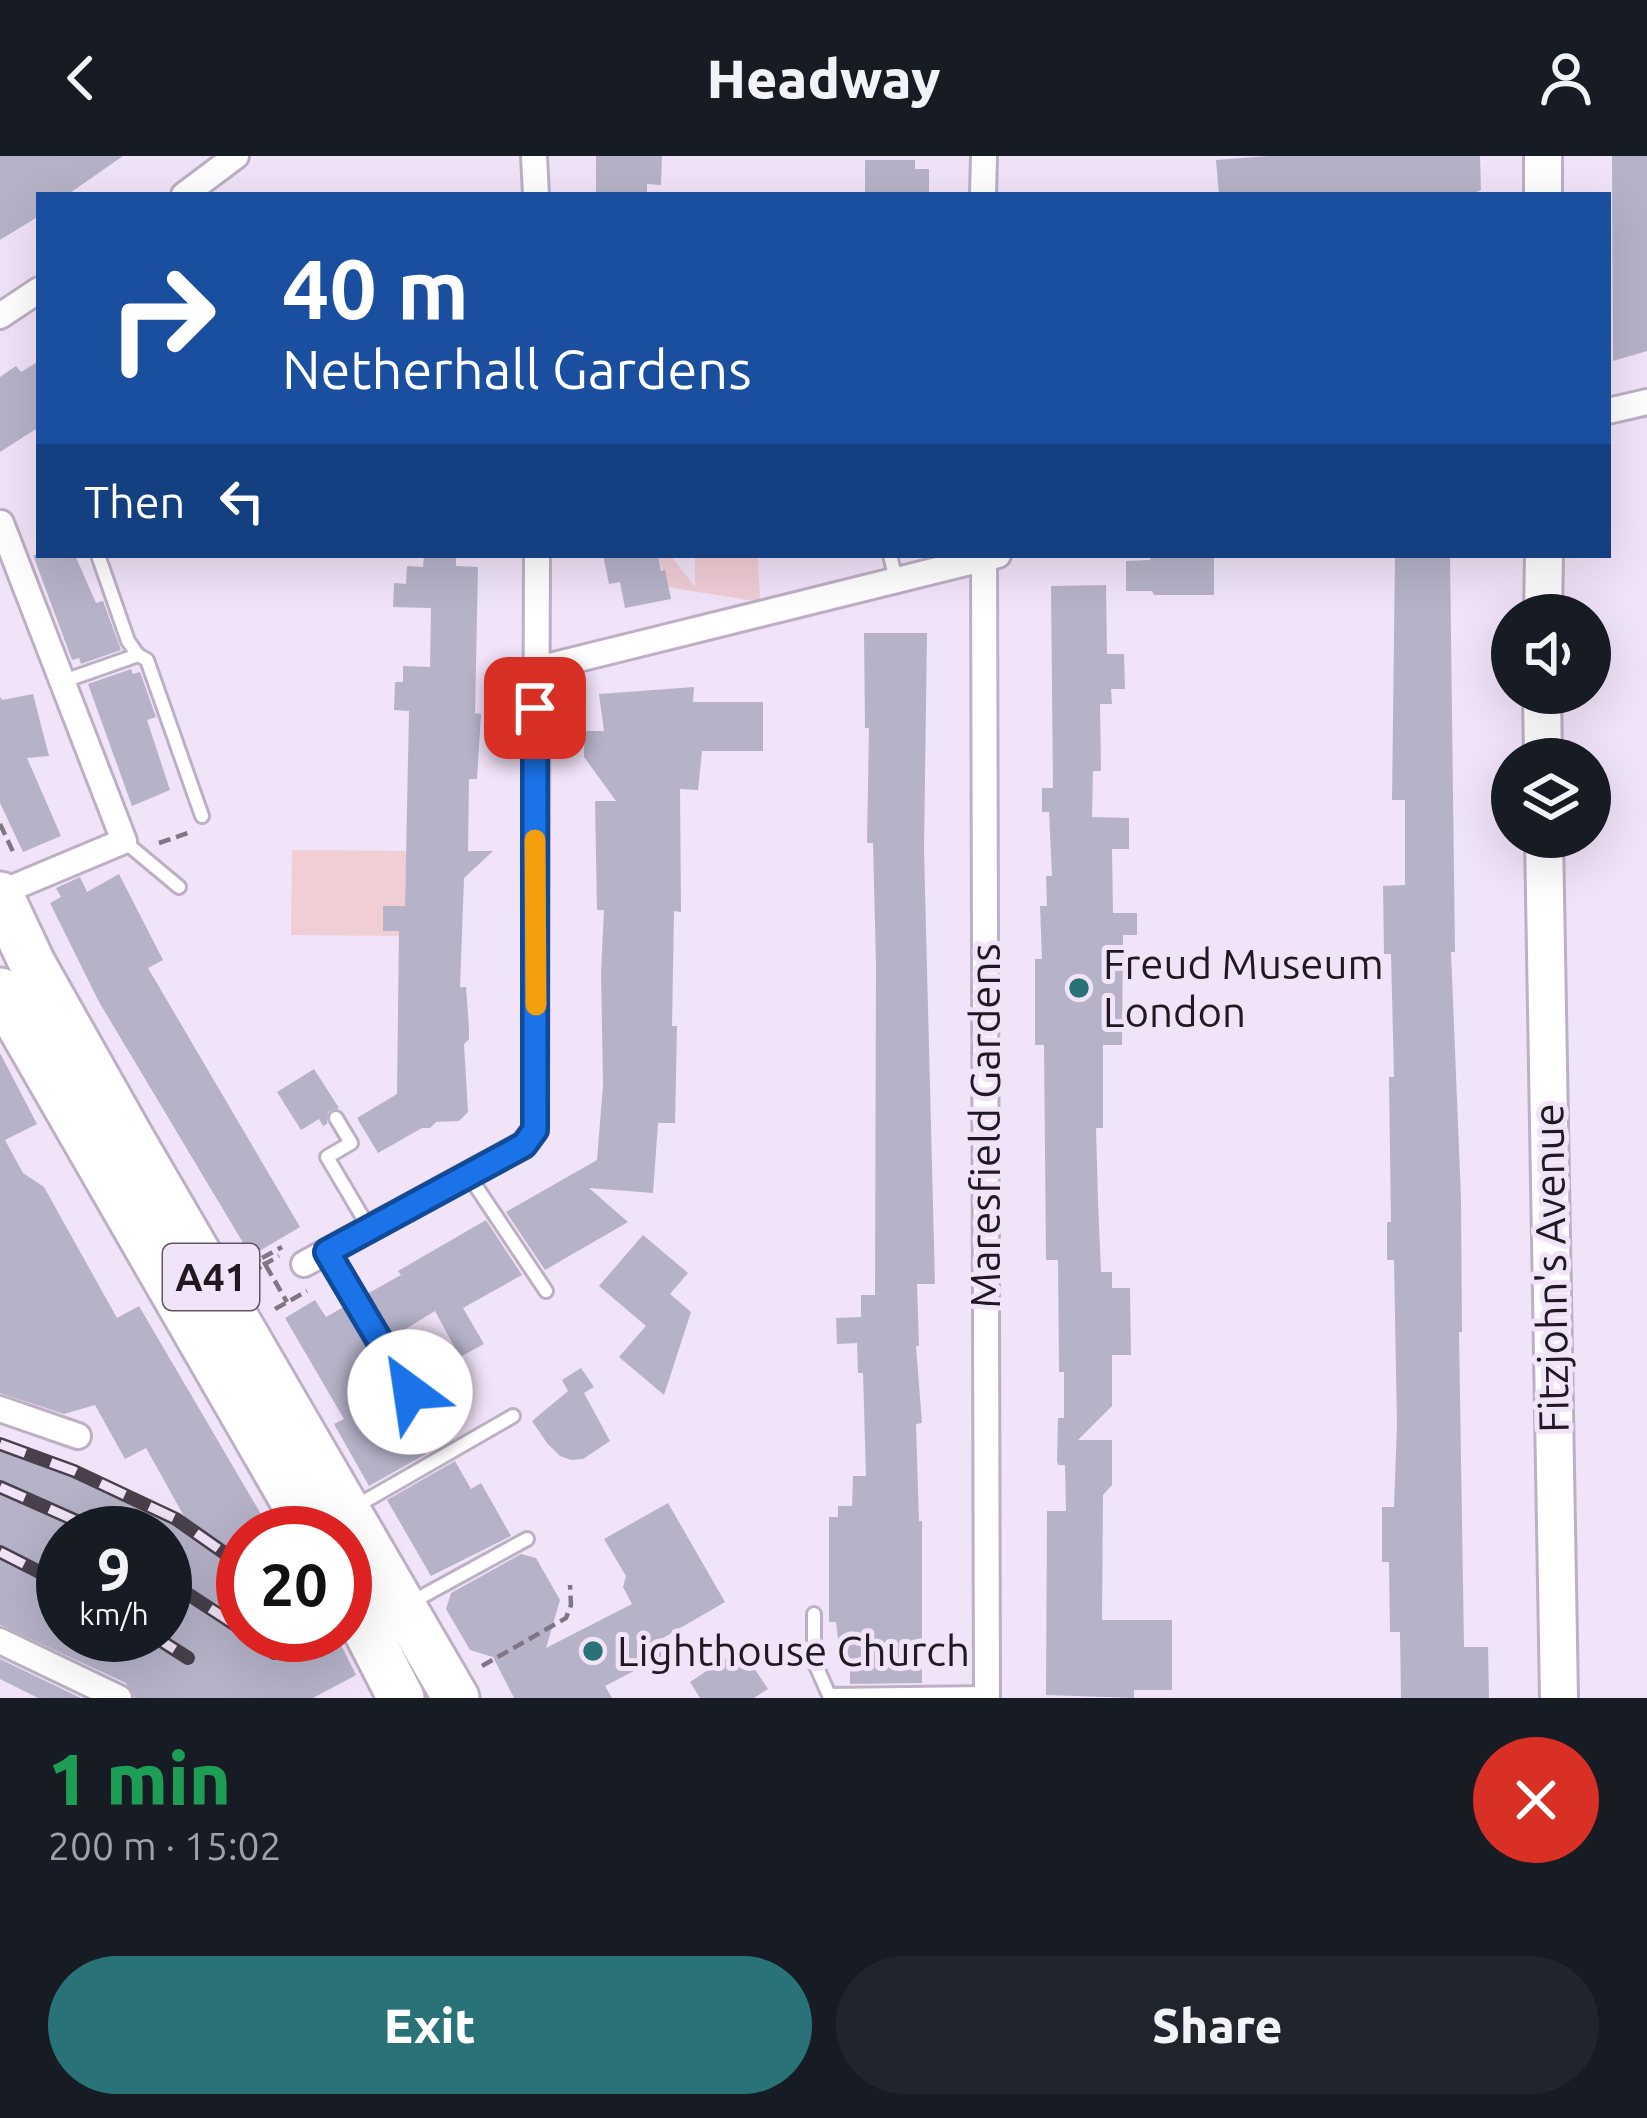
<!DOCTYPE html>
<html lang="en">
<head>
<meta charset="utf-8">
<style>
	body { margin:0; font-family:Ubuntu,sans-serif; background:#20242c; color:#f1f3f6; height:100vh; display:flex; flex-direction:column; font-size:45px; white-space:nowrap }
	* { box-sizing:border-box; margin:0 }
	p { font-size:39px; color:#9ea1a6 }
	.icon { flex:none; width:66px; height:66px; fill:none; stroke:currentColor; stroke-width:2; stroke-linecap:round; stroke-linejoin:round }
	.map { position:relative; height:1542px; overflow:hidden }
	.details { display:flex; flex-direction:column; background:#171b24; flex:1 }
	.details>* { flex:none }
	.guide { position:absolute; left:36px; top:36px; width:1575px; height:366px; border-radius:0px; box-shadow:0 12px 48px #0002; background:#1a4fa0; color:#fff; overflow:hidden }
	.fabs { position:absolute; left:1491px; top:438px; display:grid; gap:24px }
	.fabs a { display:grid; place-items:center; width:120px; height:120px; border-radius:50%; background:#171b24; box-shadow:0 12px 48px #0002; font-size:60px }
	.speed { position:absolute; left:36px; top:1350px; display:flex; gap:24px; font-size:60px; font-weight:700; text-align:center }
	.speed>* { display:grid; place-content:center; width:156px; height:156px; border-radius:50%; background:#171b24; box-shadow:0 12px 48px #0002; line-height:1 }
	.speed small { font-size:30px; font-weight:400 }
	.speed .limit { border:18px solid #d22; background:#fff; color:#111 }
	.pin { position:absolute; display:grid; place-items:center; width:102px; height:102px; color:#fff; margin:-51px; border-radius:24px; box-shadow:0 6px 18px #0006 }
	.me { position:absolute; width:132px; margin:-66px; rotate:329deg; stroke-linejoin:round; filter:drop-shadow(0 0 9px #0008) }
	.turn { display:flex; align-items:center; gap:42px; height:252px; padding:0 48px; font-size:54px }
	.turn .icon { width:156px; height:156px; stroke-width:2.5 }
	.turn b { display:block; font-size:84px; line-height:102px }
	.then { display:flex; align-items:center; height:114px; padding:0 48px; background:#0003; gap:24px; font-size:45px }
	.round { display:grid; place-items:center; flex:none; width:126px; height:126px; border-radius:63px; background:#20242c }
	.summary { display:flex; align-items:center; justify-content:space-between; height:204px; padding:0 48px }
	h1 { font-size:72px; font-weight:800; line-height:90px; color:#1e9e55 }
	.action { display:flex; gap:24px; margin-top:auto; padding:24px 48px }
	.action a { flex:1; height:138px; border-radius:72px; background:#297378; color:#fff; font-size:48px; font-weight:800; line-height:138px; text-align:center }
	.action a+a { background:#20242c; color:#f1f3f6 }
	header { display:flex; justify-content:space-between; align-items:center; height:156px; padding:0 48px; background:#171b24; font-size:54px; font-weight:800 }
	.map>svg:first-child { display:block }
	.green { fill:#f1cdd6 }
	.building { fill:#b6b3c9; fill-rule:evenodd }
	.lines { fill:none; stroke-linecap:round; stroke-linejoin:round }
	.lane-casing { stroke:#beb0c4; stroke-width:18 }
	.street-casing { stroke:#beb0c4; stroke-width:30 }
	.secondary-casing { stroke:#beb0c4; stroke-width:42 }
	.highway-casing { stroke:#beb0c4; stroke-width:51 }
	.path { stroke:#807684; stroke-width:4.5; stroke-dasharray:12 6; stroke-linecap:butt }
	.lane { stroke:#fff; stroke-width:12 }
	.street { stroke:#fff; stroke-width:24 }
	.secondary { stroke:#fff; stroke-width:36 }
	.highway { stroke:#fff; stroke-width:45 }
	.rail-casing { stroke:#48414b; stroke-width:14 }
	.rail { stroke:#f1e3f8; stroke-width:9; stroke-dasharray:27; stroke-linecap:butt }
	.route-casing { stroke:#114b97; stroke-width:30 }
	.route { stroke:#1a73e8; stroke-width:21 }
	.slow { stroke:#f59e0b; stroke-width:21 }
	.poi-dot { fill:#297378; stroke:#f1e3f8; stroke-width:4.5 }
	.labels { text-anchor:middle; stroke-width:10; stroke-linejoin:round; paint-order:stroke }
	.shield { fill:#f1e3f8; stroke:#5e5662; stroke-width:3 }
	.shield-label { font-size:39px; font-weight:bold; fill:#1f1921 }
	.poi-label { font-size:42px; fill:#1f1921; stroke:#f1e3f8; text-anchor:start }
	.street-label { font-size:42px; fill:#1f1921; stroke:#f1e3f8 }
</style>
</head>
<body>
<header><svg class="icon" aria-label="back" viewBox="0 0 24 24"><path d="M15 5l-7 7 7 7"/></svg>Headway<svg class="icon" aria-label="person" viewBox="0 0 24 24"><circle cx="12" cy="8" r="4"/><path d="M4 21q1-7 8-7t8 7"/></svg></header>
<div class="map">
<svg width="1647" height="1542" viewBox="0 0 1647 1542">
	<rect width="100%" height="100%" fill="#f1e3f8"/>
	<!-- green -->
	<g class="green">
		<path d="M658,399H670L695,431V399H758L760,446L668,431Z"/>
		<path d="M292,694L417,695V719H405V736L417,748V780L291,779Z"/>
	</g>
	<!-- building -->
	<g class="building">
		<path d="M0,0H123L67,39H39V60L0,84Z"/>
		<path d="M596,0H662L661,29L647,28V39H596Z"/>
		<path d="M1268,0H1480L1481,34L1470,39H1219L1216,4Z"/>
		<path d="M1612,0H1647V195L1613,205Z"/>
		<path d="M865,4H915V13H929V39H865Z"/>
		<path d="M39,205V271L0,296V221L16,210L21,216Z"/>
		<path d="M33,399H75L96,447L103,445L121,494L81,508L79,502L72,504Z"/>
		<path d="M424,399H456V410L478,411L475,557L481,558L477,623H469L468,695H493L464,722L460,831H466L469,872V883L464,888L468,956L459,965L436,966L430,972H422L378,997L357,962L397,938L399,775H383V750H405L409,555L394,554L395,526H403V510L430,511L431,452L393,451L394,427L406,428L407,410L423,411Z"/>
		<path d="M603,399H658L661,415L665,414L671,443L625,452L620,426L609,428Z"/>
		<path d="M1150,399H1214V439H1154L1152,435H1126V405L1150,404Z"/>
		<path d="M1395,399H1450L1455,796H1451L1461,1042L1462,1176H1459L1464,1491H1488L1489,1542H1401L1400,1476H1390L1389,1406H1382V1351H1394L1397,1269L1394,1104H1387V1066H1391L1389,921H1394L1391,798H1384L1383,730L1405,729V644H1392Z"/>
		<path d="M1106,429L1107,498H1124L1125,533H1111L1112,548H1100L1101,615H1093L1092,661L1129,662V693H1112L1113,757H1137V779H1123L1122,889H1103V972H1096L1098,1046L1101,1116H1112V1132H1130L1131,1199H1112V1250L1078,1284H1112V1329L1103,1339L1102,1464H1172V1534H1134V1542L1046,1539L1047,1355H1066L1065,1309H1058L1057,1304L1058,1262H1064V1216H1059L1058,1104H1046L1044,889H1035V803H1042L1040,750H1047L1046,720H1052L1049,656H1042V632H1053L1051,430Z"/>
		<path d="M864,477H927L924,694L935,1128H917L919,1190H916L922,1267L916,1268L919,1365H922V1527L850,1528V1508H841L836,1466H829V1361H838V1350H852L853,1320H866L863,1217H858L857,1187L837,1188L836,1162L861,1161V1139H875L876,809L873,687H867L869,572H865Z"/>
		<path d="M131,513L133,518L140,516L156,561L147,564L170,634L132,650L88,528Z"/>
		<path d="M694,531L693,546H763V595H702L698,634L680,633L681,756L674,755L672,870H677L675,967H658L653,1037L589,1032L628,1066L545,1114L506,1056L597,1004L603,929L601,816L604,754H597L595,645H616L584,601V575H604L599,538Z"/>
		<path d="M33,538L49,600L27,602L61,680L23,696L0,647V541L2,544Z"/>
		<path d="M119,718L163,804L148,812L300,1071L251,1100L99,846L50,747L61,741L56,732L80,721L87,736Z"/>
		<path d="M0,897L37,968L5,984L23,1017L44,1031L117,1162L139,1150L272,1377H243V1479H336L356,1519L313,1542H135L126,1527L0,1469V1294L71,1320L194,1378L146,1292L125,1303L95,1249L64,1258L0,1237ZM63,1377H165V1479H63Z"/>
		<path d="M314,913L339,952L328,956L327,968L323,970L319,963L301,974L277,936Z"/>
		<path d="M486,1064L522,1119L463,1152L484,1188L460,1201L435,1155L391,1182L365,1139L401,1119L398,1115Z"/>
		<path d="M643,1079L688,1117L670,1138L691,1156L664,1239L619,1201L646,1170L599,1130Z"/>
		<path d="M315,1144L326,1161L347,1149L372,1192L363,1197L426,1298L369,1330L334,1268L344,1263L285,1162Z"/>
		<path d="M581,1212L594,1231L584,1237L610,1285L583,1303L571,1304L560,1300L547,1287L532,1265L568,1235L562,1224Z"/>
		<path d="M455,1305L471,1333L481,1327L511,1380L431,1420L387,1344Z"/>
		<path d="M668,1347L725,1446L656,1486L663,1500L605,1530L612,1542H514L493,1501L470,1494L446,1453L451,1437L521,1398L536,1402L560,1444L546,1492L632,1448L623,1431L626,1420L604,1383Z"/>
		<path d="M732,1498L741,1512L750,1506L768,1533L754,1542H700L690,1526Z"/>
		<path d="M0,1503L81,1542H38L0,1523Z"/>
	</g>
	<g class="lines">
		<defs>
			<g id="lane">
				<path d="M98,399L128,485L138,499"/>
				<path d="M890,399L896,424"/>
				<path d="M61,526L138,499L147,504L202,660"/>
				<path d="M125,686L179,731"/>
				<path d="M336,962L351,987L327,1001L369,1072"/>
				<path d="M469,1020L546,1135"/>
				<path d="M328,1097L411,1236L416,1232"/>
				<path d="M353,1352L513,1260"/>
				<path d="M412,1446L527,1383"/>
				<path d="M814,1458V1505L829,1539L986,1537"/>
			</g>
			<g id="street">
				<path d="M534,0L536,39"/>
				<path d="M184,39L236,0"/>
				<path d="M983,39L984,0"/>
				<path d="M0,160L39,134"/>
				<path d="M1608,255L1647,246"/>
				<path d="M984,399L987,1542"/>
				<path d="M534,514L998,399"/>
				<path d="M0,737L124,685L1,367"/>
				<path d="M304,1108L523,989L535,974L537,399"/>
				<path d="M0,1253L78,1280"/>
				<path d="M0,1485L119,1542"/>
			</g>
			<g id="secondary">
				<path d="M1543,0V39"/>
				<path d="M1543,459L1544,399"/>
				<path d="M1542,537L1543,603"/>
				<path d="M1544,681L1559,1542"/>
			</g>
			<g id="highway">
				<path d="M0,739L33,809L130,981L456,1542"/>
				<path d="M0,835L312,1377"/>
				<path d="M345,1433L401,1542"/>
			</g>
		</defs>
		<!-- lane casing -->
		<use href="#lane" class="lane-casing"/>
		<!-- street casing -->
		<use href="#street" class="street-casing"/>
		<!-- secondary casing -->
		<use href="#secondary" class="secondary-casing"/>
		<!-- highway casing -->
		<use href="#highway" class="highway-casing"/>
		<!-- path -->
		<g class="path">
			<path d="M0,668L15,700"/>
			<path d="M159,687L188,677"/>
			<path d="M262,1102L282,1091"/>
			<path d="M250,1109L262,1102L265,1108L279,1100"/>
			<path d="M251,1117L265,1108L287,1146"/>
			<path d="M275,1153L307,1135"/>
			<path d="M482,1510L566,1462L571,1449L570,1429"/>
		</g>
		<!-- lane -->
		<use href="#lane" class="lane"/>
		<!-- street -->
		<use href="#street" class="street"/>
		<!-- secondary -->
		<use href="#secondary" class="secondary"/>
		<!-- highway -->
		<use href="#highway" class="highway"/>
		<defs>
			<g id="rail">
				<path d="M0,1288L74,1315L176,1363L243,1410"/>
				<path d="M0,1331L104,1377"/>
				<path d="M0,1396L63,1428"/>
				<path d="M165,1423L243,1474"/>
				<path d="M152,1479L188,1502"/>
				<path d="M250,1479L274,1497"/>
				<path d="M282,1479L287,1482"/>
			</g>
		</defs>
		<!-- rail casing -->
		<use href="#rail" class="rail-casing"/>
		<!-- rail -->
		<use href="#rail" class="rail"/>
	</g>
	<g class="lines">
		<defs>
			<path id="route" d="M410,1236L327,1096L524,989L535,974V552"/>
		</defs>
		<!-- route casing -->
		<use href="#route" class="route-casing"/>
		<!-- route -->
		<use href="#route" class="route"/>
		<!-- slow -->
		<path class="slow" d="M535,684L536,849"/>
	</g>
	<!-- markers -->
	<g class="poi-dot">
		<circle cx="1079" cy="832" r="12"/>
		<circle cx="593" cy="1495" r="12"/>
	</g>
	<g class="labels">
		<!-- shield labels -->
		<rect class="shield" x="163" y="1088" width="96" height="66" rx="9"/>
		<g class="shield-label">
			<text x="211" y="1135">A41</text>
		</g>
		<!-- poi labels -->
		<g class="poi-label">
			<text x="1103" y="823">Freud Museum<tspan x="1103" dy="48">London</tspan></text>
			<text x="617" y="1510">Lighthouse Church</text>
		</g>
		<!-- street labels -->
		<g class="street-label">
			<text transform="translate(985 970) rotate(-90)" y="15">Maresfield Gardens</text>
			<text transform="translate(1551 1112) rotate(-91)" y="15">Fitzjohn's Avenue</text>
		</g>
	</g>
</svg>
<div class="fabs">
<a><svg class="icon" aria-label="sound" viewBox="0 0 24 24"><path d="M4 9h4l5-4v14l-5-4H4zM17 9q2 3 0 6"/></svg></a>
<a><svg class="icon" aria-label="layers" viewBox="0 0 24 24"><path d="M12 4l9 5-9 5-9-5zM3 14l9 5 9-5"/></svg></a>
</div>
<div class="speed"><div>9<small>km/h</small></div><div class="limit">20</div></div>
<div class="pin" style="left:535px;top:552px;background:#d93025"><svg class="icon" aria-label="arrive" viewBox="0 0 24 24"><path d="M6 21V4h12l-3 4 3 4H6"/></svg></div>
<svg class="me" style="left:410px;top:1236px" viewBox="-20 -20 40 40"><circle r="19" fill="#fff"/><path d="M0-13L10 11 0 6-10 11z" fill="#1a73e8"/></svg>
<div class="guide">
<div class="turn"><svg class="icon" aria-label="right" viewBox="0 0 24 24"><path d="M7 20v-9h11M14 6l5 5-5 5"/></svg><div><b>40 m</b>Netherhall Gardens</div></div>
<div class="then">Then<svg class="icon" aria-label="left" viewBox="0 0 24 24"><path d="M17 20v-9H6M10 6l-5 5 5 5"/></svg></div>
</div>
</div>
<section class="details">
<div class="summary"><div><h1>1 min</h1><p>200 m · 15:02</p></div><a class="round" style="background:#d93025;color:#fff"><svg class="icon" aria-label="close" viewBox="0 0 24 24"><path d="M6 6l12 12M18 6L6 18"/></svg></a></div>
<div class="action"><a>Exit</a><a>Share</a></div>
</section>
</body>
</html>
